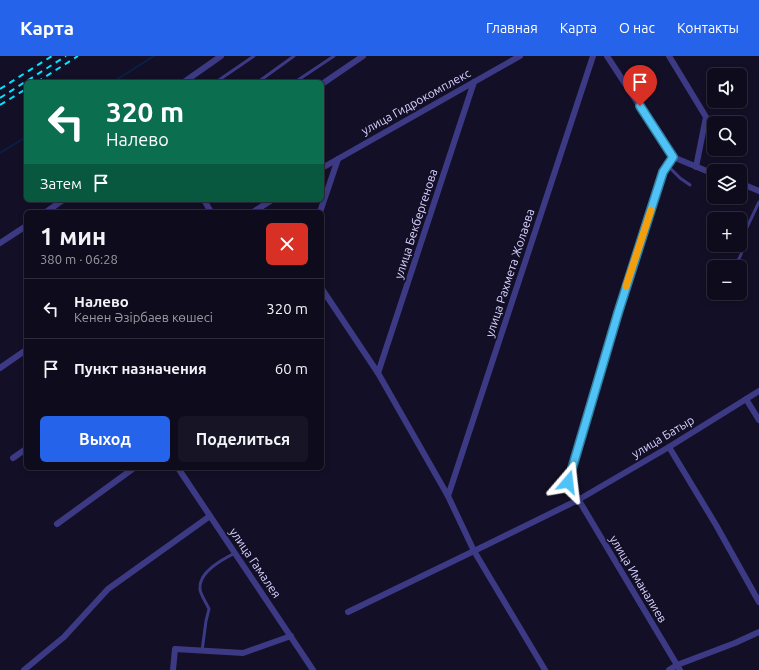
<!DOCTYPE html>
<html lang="ru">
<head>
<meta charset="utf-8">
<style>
	body { margin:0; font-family:Ubuntu,sans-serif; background:#171425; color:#f1f3f6; height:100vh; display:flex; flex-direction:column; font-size:15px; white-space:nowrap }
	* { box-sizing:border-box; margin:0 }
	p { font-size:13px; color:#9b9ba3 }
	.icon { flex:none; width:22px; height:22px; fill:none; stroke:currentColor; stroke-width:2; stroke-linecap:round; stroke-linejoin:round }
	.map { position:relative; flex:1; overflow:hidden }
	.details { position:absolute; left:24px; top:154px; width:300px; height:260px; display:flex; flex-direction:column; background:#0e0b1c; border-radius:6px; box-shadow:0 2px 6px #0003,0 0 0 1px #2e2b3b }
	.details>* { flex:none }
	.top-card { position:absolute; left:24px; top:24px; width:300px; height:122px; border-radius:6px; box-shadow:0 2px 6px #0003,0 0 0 1px #2e2b3b; background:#0b6e4f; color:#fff; overflow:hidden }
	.tools { position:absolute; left:707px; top:12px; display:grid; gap:8px }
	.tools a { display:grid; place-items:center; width:40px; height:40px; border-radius:6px; background:#0e0b1c; box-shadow:0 2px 6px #0003,0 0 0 1px #2e2b3b; font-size:20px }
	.pin { position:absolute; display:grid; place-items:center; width:34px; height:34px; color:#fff; margin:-41px -17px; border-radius:50% 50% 50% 0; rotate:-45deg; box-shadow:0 0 4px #0007 }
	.pin .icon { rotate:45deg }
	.me { position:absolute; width:44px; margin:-22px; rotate:17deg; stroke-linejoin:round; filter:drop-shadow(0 0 3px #0008) }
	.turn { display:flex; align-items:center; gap:14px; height:84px; padding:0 16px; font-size:18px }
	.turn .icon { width:52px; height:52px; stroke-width:2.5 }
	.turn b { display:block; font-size:28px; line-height:34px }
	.then { display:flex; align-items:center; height:38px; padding:0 16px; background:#0003; gap:8px; font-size:15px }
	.round { display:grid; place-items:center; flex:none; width:42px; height:42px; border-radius:6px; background:#171425 }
	.headline { display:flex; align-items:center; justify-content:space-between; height:68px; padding:0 16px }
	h1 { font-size:24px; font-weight:700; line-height:30px }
	.button { display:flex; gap:8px; margin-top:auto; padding:8px 16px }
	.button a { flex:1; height:46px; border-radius:6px; background:#2563eb; color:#fff; font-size:16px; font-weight:700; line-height:46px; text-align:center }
	.button a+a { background:#171425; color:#f1f3f6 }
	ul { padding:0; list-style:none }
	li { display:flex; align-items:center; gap:12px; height:60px; padding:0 16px; border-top:1px solid #2e2b3b }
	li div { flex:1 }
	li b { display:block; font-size:15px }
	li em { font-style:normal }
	header { display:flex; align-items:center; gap:24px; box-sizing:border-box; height:56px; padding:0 20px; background:#2563eb; color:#fff }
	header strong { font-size:19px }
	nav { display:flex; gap:22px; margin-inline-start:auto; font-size:14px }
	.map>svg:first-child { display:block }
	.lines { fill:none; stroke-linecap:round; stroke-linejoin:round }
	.stream { stroke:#0a1f44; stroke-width:2 }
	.lane { stroke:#3d3a85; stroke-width:3 }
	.street { stroke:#3d3a85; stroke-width:6 }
	.rail { stroke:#00e5ff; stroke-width:2; stroke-dasharray:6 5; stroke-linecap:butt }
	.route-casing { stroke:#337fa1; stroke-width:10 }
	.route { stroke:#4fc3f7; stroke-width:7 }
	.slow { stroke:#f59e0b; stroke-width:7 }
	.labels { text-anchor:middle; stroke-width:4; stroke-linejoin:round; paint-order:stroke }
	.street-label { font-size:12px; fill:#d9d4ff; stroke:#130f26 }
</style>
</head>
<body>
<header>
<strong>Карта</strong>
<nav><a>Главная</a><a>Карта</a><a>О нас</a><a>Контакты</a></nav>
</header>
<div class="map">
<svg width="759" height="614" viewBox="0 0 759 614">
	<rect width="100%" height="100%" fill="#130f26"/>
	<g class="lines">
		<!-- stream -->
		<g class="stream">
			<path d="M113,26L154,0"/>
			<path d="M0,97L26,81"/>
		</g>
		<!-- lane -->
		<g class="lane">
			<path d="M216,26L254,0"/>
			<path d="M258,26L294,0"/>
			<path d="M295,26L334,0"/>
			<path d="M667,109L680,122L690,129"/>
			<path d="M729,211L739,203L742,196V182L759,146"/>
			<path d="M202,595L206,565L209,553C207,548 200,538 200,533C198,516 223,503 235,497"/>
		</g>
		<!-- street -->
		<g class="street">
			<path d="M607,0L673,101L714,118"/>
			<path d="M669,0L706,61L696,111"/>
			<path d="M184,26L221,0"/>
			<path d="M322,28L363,0"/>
			<path d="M673,101L663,116L618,257L568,426L680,614"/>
			<path d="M322,112L520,0"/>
			<path d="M740,127L759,135"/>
			<path d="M204,144L211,156"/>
			<path d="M46,156L63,144"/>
			<path d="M253,156L272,144"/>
			<path d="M320,156L338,103"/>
			<path d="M0,187L26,170"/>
			<path d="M322,233L378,317L448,440L474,495L545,614"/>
			<path d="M0,312L26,294"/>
			<path d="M378,317L474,26"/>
			<path d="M746,343L759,364"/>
			<path d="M669,391L716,469L759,546"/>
			<path d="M13,402L26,393"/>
			<path d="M178,412L313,614"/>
			<path d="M448,440L593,0"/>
			<path d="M57,468L134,412"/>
			<path d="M348,556L474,495L578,444L669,391L759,335"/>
			<path d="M24,614L64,581L108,533L210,460"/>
			<path d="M173,614L175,593L243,597L291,580"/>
			<path d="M669,614L677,609L735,587L759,576"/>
		</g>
		<!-- rail -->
		<g class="rail">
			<path d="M37,26L78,0"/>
			<path d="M0,33L52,0"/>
			<path d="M0,42L66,0"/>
			<path d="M0,49L26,33"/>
		</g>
	</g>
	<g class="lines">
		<defs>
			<path id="route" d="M568,426L618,257L663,116L673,101L640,50"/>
		</defs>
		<!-- route casing -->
		<use href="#route" class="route-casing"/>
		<!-- route -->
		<use href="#route" class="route"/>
		<!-- slow -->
		<path class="slow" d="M626,230L651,154"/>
	</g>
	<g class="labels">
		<!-- street labels -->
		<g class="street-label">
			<text transform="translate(416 46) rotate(-29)" y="4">улица Гидрокомплекс</text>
			<text transform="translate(416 168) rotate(-72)" y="4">улица Бекбергенова</text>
			<text transform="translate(510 217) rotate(-72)" y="4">улица Рахмета Жолаева</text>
			<text transform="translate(663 381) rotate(-31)" y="4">улица Батыр</text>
			<text transform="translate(255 507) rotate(56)" y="4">улица Гамалея</text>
			<text transform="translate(638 523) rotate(59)" y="4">улица Иманалиев</text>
		</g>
	</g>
</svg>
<div class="tools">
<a><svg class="icon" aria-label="sound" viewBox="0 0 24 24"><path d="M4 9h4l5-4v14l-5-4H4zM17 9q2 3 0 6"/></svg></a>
<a><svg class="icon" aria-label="search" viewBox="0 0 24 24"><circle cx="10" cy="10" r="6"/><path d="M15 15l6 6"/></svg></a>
<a><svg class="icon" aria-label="layers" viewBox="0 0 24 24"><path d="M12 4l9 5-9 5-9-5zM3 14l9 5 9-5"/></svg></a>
<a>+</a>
<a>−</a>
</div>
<div class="pin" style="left:640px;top:50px;background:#d93025"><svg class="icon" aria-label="arrive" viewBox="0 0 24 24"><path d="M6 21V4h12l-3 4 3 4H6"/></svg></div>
<svg class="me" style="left:568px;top:426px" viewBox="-20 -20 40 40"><path d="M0-17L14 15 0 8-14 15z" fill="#4fc3f7" stroke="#fff" stroke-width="4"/></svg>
<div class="top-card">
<div class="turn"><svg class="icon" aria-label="left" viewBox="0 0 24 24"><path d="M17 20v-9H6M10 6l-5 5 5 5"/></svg><div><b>320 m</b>Налево</div></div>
<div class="then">Затем<svg class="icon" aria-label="arrive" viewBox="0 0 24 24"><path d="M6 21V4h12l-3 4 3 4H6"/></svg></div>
</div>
<section class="details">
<div class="headline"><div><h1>1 мин</h1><p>380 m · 06:28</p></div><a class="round" style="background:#d93025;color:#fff"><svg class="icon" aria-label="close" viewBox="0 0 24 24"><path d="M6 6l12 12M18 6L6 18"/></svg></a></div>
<ul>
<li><svg class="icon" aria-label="left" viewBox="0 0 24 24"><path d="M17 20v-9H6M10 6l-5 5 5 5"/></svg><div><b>Налево</b><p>Кенен Әзірбаев көшесі</p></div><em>320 m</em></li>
<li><svg class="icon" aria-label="arrive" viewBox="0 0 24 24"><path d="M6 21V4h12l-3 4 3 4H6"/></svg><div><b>Пункт назначения</b></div><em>60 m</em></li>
</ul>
<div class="button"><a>Выход</a><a>Поделиться</a></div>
</section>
</div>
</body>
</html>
